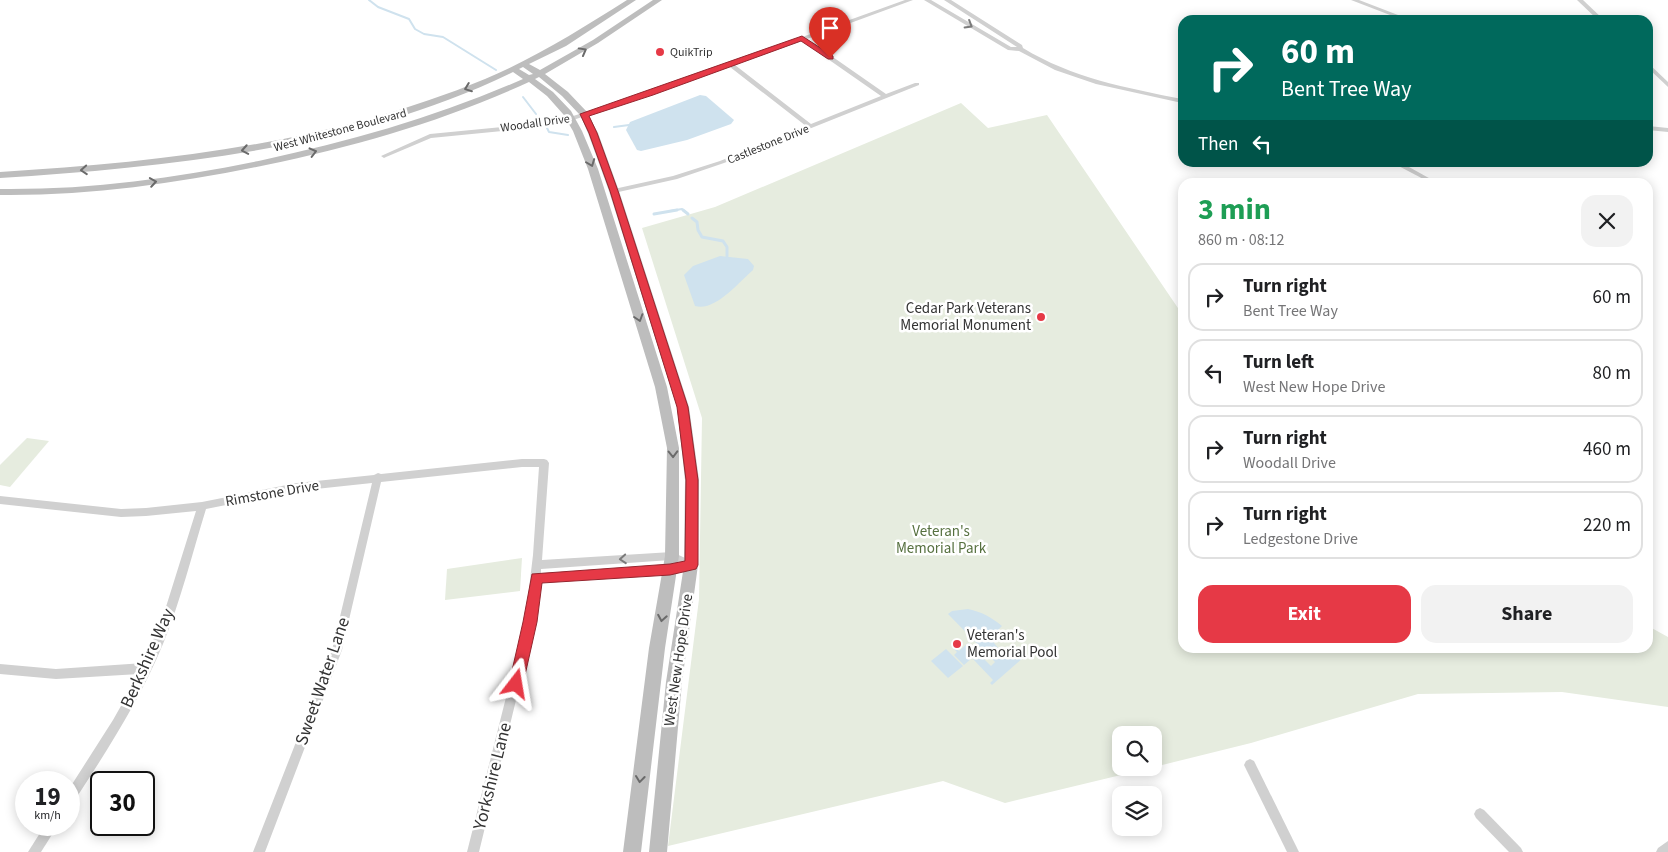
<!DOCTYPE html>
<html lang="en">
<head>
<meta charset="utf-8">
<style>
	body { margin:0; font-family:"Source Sans 3",sans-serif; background:#f2f2f2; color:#202124; height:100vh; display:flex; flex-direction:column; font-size:19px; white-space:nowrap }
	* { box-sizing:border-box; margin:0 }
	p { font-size:16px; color:#757577 }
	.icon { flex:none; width:28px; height:28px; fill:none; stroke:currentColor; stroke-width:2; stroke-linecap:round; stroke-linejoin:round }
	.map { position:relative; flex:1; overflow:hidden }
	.panel { position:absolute; left:1178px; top:178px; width:475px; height:475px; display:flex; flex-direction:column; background:#fff; border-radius:15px; box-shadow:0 2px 12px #0003 }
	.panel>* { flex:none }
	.hud { position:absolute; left:1178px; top:15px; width:475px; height:152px; border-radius:15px; box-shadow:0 2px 12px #0003; background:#00695c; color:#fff; overflow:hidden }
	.tools { position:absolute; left:1112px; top:726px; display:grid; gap:10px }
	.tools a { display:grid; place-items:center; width:50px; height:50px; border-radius:10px; background:#fff; box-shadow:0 2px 12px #0003; font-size:25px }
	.speed { position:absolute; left:15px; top:771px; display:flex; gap:10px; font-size:25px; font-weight:700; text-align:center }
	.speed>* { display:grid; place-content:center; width:65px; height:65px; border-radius:50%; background:#fff; box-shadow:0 2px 12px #0003; line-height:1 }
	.speed small { font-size:12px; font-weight:400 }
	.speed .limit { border:2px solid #111; border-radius:8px; background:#fff; color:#111 }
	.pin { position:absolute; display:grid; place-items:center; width:42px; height:42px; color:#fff; margin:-51px -21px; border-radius:50% 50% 50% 0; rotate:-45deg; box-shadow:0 0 5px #0007 }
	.pin .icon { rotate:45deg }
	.me { position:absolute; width:55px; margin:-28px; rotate:14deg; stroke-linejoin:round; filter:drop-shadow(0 0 4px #0008) }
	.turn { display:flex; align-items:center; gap:18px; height:105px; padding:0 20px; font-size:22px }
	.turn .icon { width:65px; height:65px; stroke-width:2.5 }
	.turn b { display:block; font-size:35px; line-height:42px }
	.then { display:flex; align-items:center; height:48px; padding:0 20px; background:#0003; gap:10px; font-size:19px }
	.round { display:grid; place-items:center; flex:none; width:52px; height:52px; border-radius:15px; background:#f2f2f2 }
	.summary { display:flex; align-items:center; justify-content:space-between; height:85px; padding:0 20px }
	h1 { font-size:30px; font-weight:700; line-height:38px; color:#1e9e55 }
	.primary-button { display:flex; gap:10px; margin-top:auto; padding:10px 20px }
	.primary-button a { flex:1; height:58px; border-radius:15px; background:#e63946; color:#fff; font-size:20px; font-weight:700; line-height:58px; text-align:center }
	.primary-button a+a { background:#f2f2f2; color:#202124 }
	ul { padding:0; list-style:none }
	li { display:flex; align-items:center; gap:15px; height:68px; margin:0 10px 8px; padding:0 10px; border:2px solid #e0e0e0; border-radius:15px }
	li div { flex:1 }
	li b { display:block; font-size:19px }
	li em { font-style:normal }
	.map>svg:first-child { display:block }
	.green { fill:#e6ecdf }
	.water { fill:#cfe2ee }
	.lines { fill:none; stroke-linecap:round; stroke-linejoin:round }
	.stream-far1 { stroke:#cfe2ee; stroke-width:2 }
	.stream { stroke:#cfe2ee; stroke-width:3 }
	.street { fill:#d0d0d0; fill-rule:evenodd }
	.secondary { fill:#bdbdbd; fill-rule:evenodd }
	.oneway { stroke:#7a7a7a }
	.oneway2 { stroke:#6a6a6a }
	.route { fill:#e63946; stroke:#96252e }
	.poi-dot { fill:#e63946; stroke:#fff; stroke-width:2 }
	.labels { text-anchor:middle; stroke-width:5; stroke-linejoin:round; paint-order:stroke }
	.far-poi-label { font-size:12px; fill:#333; stroke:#fff; text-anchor:start }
	.far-street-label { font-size:12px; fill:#333; stroke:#fff }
	.poi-label { font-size:15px; fill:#333; stroke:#fff; text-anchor:end }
	.street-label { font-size:15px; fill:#333; stroke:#fff }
	.park-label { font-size:15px; fill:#56703f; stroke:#fff }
	.near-street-label { font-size:18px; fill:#333; stroke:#fff }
</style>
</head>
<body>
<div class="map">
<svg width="1668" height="852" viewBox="0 0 1668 852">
	<rect width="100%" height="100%" fill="#fff"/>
	<!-- green -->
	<g class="green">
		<path d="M961,103L988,128L1047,115L1182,314V648H1648V626L1668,637V707L1562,692L1418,694L1251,743L1154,767V735H1121V768H1150L1005,803L943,781L668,846L699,599L702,418L642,228L715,207Z"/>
		<path d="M27,438L49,441L10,487L0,485V465Z"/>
		<path d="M522,558L520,591L445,600L447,569Z"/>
	</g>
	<!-- water -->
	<g class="water">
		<path d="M700,95L706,96L734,120L731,124L687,140L641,151L637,150L626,130L630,122Z"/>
		<path d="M720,256L748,259L754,266L753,270C739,282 715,312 695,306L684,275L693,266Z"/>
		<path d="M968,609C982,612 991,617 1002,626L990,638L1003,654L1013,646L1024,657L992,685L990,683L993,680L972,658L964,665L954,655L957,652L954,649L956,648L959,651L968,643L991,666L995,662L948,614L952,611Z"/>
		<path d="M946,649L963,666L948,678L931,661Z"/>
	</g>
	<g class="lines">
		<!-- stream-far1 -->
		<g class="stream-far1">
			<path d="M369,0L378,7L409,19L415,29L424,34L443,37L496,70"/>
			<path d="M523,97L536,114"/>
			<path d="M614,127L629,125"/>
			<path d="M547,128L549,132L568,135"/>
			<path d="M670,211L682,209L684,211"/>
		</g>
		<!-- stream -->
		<g class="stream">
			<path d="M683,210L688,214"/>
			<path d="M654,214L677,210"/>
			<path d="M692,218L697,222L698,230L702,237L723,241L727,247V256"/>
		</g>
		<!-- street -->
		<g class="street">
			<path d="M905,0H913L807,39L886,94L915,83H919V85L724,163L677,179L614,193L611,191L614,189L673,176L720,161L806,126L730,67L653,94L573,120L522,129L431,138L386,157L384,158L381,156L430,134L522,125L570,117L649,92ZM802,41L881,96L811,124L735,65Z"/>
			<path d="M924,0H931L1011,47H1017L944,0H951L1022,45L1023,48C1072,78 1127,88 1182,99V103L1096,84L1055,70L1019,51L1008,50Z"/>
			<path d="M1351,0H1359L1411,20H1403Z"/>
			<path d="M1577,0H1583L1604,20H1598Z"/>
			<path d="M1648,63L1668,82V87L1648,68Z"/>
			<path d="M1648,126L1668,128V132L1648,130Z"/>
			<path d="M1391,162H1400L1436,182H1429Z"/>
			<path d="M522,459H544L547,460L549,463L542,560L672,552L694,562L696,565L694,568L670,574L540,582L535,622L479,852H467L525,622L533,555L539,467H522L381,482L342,650L265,852H253L332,650L372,483L297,491L206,509C192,554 181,600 163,644C140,700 106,752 73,803L69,805V789L113,720L139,674L56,679L0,674V664L56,669L144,663L165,610L196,511L146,516L121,517L0,504V496L121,509L146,508L202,502L297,483L374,475L378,473L381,474ZM671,560L678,564L670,566L541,573V569Z"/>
			<path d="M1250,759L1254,761L1299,852H1287L1244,765L1246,761Z"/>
			<path d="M1480,808L1484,810L1521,848L1523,852H1509L1476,818L1474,814L1476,810Z"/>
			<path d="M45,825H58L41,852H28Z"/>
			<path d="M1668,841V852H1656L1658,848Z"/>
		</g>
		<!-- secondary -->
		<path class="secondary" d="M627,0H636L566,46L529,64L540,70L593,40L653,0H662L598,43L545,74L568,92L587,112L598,133L619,191L689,407L699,480L698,565L682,682L667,852H649L666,682L684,565L685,480L677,407L609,191L588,133L580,115L562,96L539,77L535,79L553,92L571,111L582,131L598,169L667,387L679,448V556L665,648L641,852H623L649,648L665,556L667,448L655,387L588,169L573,131L563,114L547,96L529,82C444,121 357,146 266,165C178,183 90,196 0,195V189C89,190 176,178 263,160C352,141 439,116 523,79L513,72C358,148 170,167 0,178V172C165,162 331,143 485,79C535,58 581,29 627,0ZM523,67L533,74L529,75L519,69Z"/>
	</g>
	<!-- one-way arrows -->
	<defs><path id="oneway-chevron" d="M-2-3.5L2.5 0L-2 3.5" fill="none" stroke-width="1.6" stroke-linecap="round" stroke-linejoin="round" transform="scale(1.25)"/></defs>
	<g class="oneway">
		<use href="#oneway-chevron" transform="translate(969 25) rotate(31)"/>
		<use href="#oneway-chevron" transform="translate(623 559) rotate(176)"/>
	</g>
	<g class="oneway2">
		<use href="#oneway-chevron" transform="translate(583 51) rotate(-29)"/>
		<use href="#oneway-chevron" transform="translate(468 88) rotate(159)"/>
		<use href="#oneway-chevron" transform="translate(245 150) rotate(170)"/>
		<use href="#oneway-chevron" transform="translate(313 152) rotate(-14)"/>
		<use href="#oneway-chevron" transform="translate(591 163) rotate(69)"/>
		<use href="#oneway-chevron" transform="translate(84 170) rotate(176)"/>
		<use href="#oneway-chevron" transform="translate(153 182) rotate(-9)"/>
		<use href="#oneway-chevron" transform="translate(639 318) rotate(72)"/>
		<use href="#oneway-chevron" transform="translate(673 454) rotate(89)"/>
		<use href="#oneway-chevron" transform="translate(662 618) rotate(100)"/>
		<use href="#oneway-chevron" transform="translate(640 779) rotate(97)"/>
	</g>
	<!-- route -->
	<path class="route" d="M802,36L833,56V59H828L801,41L653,95L589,116L597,133L618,191L688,407L698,480V565L696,569L670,575L542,583L537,622L523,684L521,689L516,691L511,689L509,684L523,622L532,574L670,564L685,561L686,480L677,407L610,191L589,133L580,114Z"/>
	<!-- markers -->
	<g class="poi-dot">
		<circle cx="660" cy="52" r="5"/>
		<circle cx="1041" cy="317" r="5"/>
		<circle cx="957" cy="644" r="5"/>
	</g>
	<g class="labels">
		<!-- far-poi labels -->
		<g class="far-poi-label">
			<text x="670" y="56">QuikTrip</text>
		</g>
		<!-- far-street labels -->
		<g class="far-street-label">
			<text transform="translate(535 123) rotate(-8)" y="4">Woodall Drive</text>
			<text transform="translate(340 130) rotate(-15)" y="4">West Whitestone Boulevard</text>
			<text transform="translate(768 144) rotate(-22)" y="4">Castlestone Drive</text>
		</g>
		<!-- poi labels -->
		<g class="poi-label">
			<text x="1031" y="313">Cedar Park Veterans<tspan x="1031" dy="17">Memorial Monument</tspan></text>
			<text x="967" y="640" text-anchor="start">Veteran's<tspan x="967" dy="17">Memorial Pool</tspan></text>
		</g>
		<!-- street labels -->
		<g class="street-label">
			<text transform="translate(272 493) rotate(-10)" y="5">Rimstone Drive</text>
			<text transform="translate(678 660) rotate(-82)" y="5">West New Hope Drive</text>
		</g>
		<!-- park labels -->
		<g class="park-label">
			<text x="941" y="536">Veteran's<tspan x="941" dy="17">Memorial Park</tspan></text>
		</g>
		<!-- near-street labels -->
		<g class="near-street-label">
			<text transform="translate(147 658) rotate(-66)" y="6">Berkshire Way</text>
			<text transform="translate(322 681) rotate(-71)" y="6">Sweet Water Lane</text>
			<text transform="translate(492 776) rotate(-76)" y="6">Yorkshire Lane</text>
		</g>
	</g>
</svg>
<div class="tools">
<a><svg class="icon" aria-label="search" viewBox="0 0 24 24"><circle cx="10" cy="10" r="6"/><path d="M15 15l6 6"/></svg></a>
<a><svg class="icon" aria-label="layers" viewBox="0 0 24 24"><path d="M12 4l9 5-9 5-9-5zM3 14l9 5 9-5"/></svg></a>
</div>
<div class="speed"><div>19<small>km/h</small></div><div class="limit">30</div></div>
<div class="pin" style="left:830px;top:58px;background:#d93025"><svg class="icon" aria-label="arrive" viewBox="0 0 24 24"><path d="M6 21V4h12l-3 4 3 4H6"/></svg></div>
<svg class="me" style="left:516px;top:684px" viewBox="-20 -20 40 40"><path d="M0-17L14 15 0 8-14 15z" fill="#e63946" stroke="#fff" stroke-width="4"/></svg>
<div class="hud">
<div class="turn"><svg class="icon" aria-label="right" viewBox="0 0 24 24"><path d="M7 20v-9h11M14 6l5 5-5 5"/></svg><div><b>60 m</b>Bent Tree Way</div></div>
<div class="then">Then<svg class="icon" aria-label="left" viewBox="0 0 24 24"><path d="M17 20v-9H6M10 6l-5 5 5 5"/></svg></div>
</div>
<section class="panel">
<div class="summary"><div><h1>3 min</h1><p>860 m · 08:12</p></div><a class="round"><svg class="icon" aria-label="close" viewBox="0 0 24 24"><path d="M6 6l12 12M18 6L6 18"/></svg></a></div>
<ul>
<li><svg class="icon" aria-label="right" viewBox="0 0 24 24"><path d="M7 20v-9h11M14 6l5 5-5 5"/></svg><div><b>Turn right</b><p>Bent Tree Way</p></div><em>60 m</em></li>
<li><svg class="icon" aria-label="left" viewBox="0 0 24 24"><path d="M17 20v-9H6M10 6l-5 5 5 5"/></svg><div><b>Turn left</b><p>West New Hope Drive</p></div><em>80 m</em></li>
<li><svg class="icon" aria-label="right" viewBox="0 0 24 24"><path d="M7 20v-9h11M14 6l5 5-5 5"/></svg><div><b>Turn right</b><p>Woodall Drive</p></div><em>460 m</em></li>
<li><svg class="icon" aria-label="right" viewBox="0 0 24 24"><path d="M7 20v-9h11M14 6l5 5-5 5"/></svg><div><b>Turn right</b><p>Ledgestone Drive</p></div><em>220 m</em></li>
</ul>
<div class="primary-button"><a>Exit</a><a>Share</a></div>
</section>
</div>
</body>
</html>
